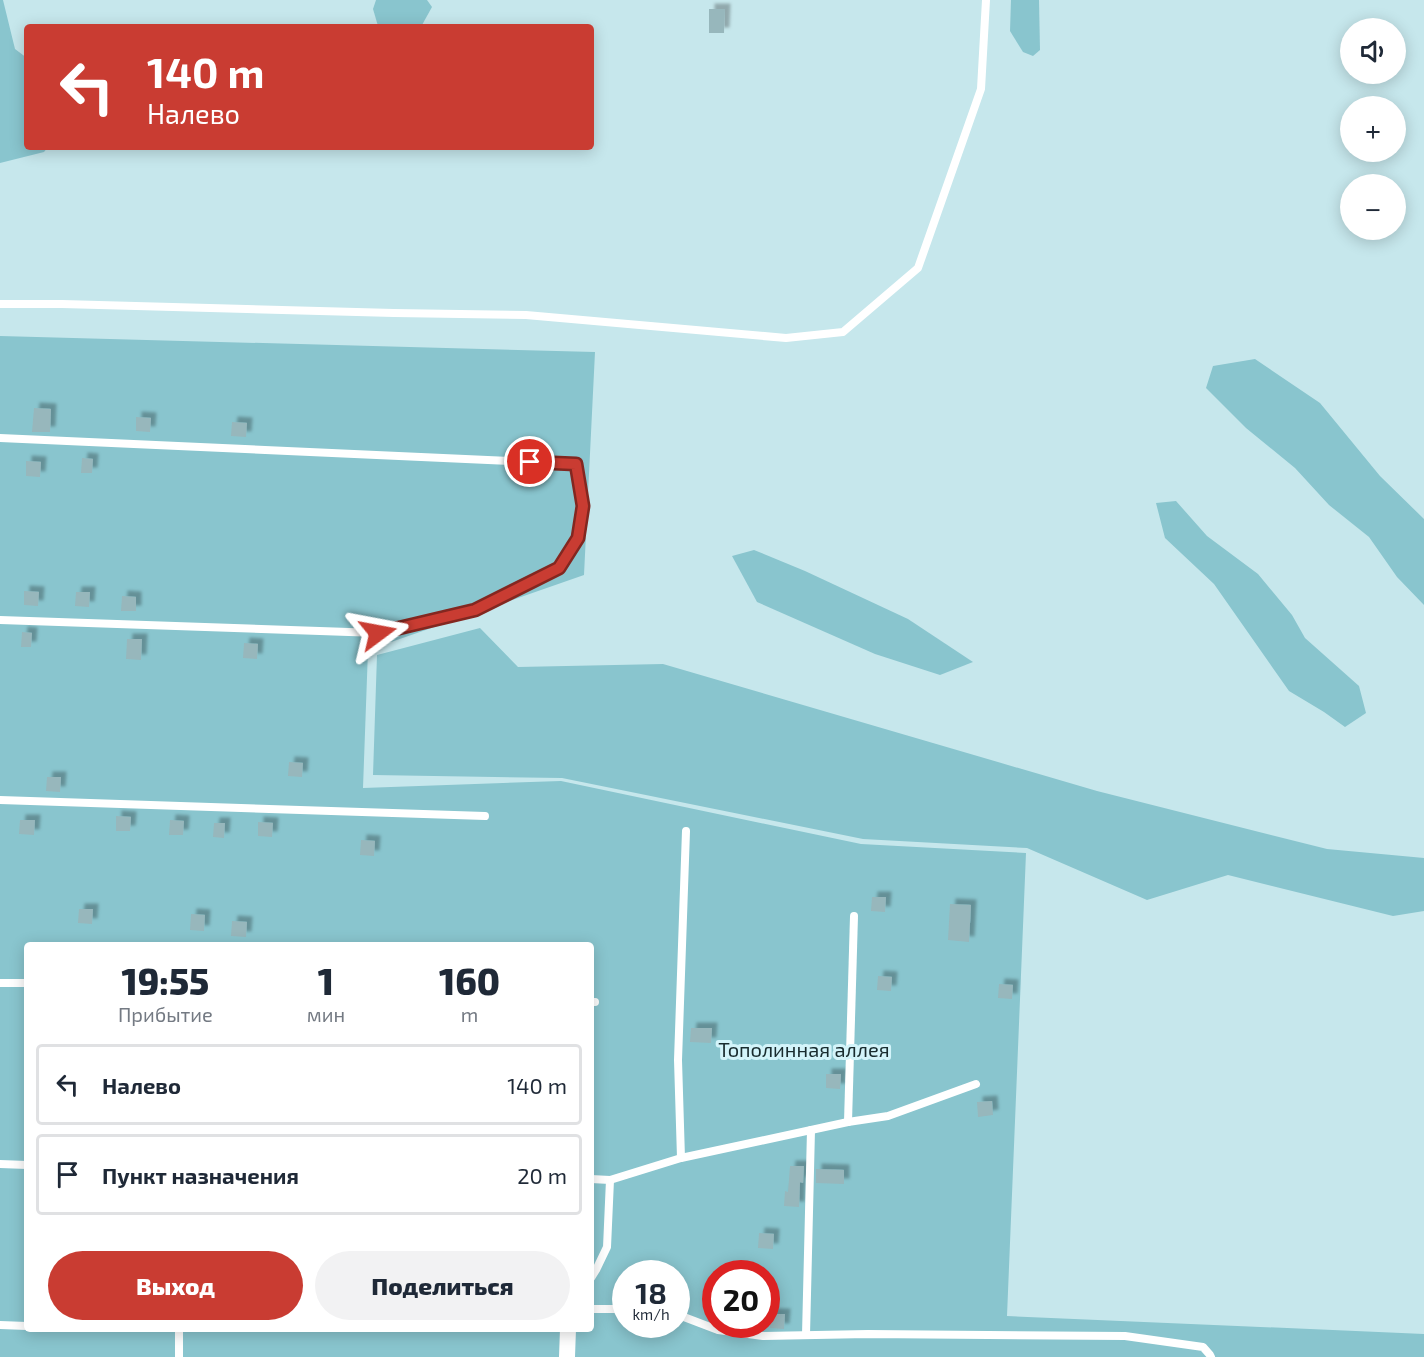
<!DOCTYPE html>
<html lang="ru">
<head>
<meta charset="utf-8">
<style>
	body { margin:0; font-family:"Exo 2",sans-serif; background:#f2f2f3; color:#1f2937; height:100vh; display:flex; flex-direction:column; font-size:22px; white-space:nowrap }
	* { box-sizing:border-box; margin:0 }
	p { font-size:20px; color:#747a83 }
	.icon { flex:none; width:33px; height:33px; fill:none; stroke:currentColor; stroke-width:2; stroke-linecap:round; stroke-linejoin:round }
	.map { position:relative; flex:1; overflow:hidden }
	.sheet { position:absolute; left:24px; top:942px; width:570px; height:390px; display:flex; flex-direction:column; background:#fff; border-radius:6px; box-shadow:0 3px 15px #0003 }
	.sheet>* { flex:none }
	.banner { position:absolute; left:24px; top:24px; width:570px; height:126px; border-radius:6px; box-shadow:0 3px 15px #0003; background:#c93c32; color:#fff; overflow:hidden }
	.buttons { position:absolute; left:1340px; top:18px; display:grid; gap:12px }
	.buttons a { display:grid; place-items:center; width:66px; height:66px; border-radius:50%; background:#fff; box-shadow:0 3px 15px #0003; font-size:30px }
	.speed { position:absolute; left:612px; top:1260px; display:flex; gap:12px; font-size:30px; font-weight:700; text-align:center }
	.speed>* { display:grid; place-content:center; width:78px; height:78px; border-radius:50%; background:#fff; box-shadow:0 3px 15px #0003; line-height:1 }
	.speed small { font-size:15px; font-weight:400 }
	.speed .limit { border:9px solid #d22; background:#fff; color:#111 }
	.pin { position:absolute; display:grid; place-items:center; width:51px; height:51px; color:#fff; margin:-26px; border:3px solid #fff; border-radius:50%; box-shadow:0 2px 6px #0007 }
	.me { position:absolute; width:66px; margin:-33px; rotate:77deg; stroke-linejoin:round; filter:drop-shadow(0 0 4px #0008) }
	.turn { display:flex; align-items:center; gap:21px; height:126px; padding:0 24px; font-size:27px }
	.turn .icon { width:78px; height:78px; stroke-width:2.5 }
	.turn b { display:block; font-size:42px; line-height:51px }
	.eta { display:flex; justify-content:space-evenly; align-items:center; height:102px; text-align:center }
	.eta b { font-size:36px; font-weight:800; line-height:42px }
	.action { display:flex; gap:12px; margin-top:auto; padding:12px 24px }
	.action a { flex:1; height:69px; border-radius:36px; background:#c93c32; color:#fff; font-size:24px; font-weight:800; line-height:69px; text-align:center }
	.action a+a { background:#f2f2f3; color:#1f2937 }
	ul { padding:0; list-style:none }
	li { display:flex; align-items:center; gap:18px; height:81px; margin:0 12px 9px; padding:0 12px; border:3px solid #e0e1e3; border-radius:6px }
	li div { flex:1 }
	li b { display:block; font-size:22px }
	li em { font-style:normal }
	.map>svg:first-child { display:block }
	.green { fill:#89c5ce; fill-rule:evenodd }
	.building { fill:#97b7bc; filter:url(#shadow) }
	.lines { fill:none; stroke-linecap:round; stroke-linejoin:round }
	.service { stroke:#fff; stroke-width:8 }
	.minor { stroke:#fff; stroke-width:16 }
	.route-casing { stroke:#832720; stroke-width:15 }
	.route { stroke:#c93c32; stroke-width:10 }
	.labels { text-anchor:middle; stroke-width:6; stroke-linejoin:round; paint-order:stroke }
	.park-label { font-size:20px; fill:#192c2f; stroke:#d3f4fa }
</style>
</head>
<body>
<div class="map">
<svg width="1424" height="1357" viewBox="0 0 1424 1357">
	<defs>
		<filter id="shadow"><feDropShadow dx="5.5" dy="-5.5" stdDeviation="1.5" flood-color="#0004"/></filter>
	</defs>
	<rect width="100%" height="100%" fill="#c6e7ec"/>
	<!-- green -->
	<g class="green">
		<path d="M0,0H3L15,49L27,58V147H48L44,152L0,163Z"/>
		<path d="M376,0H427L432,7L422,25L419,27H381L378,26L373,9Z"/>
		<path d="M1011,0H1039L1040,50L1033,56L1023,52L1010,31Z"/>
		<path d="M0,336L595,352L584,575L368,650L363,788L561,781L861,844L1026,853L1007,1316L1424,1334V1357H0ZM27,945H591V1329H27ZM626,1274H676V1324H626ZM716,1274H766V1324H716Z"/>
		<path d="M1255,359L1320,403L1380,476L1424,519V605L1397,577L1369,537L1329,505L1295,468L1246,428L1206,388L1213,366Z"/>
		<path d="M1176,501L1207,536L1258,574L1292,615L1305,638L1359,686L1366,713L1345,727L1324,712L1289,691L1214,584L1165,538L1156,503Z"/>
		<path d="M754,550L805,571L908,619L973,662L940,675L875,654L757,602L732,556Z"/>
		<path d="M480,628L518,667L663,664L1097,791L1327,849L1424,858V911L1393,916L1228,875L1147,900L1027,848L863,839L562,778L373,775L377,655Z"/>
	</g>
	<!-- building -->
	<g class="building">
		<path d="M709,9H725L724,33H709Z"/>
		<path d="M34,408L51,409L50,432H32Z"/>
		<path d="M136,417L151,418L150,432L136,431Z"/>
		<path d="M232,422L247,423L246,437L231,436Z"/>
		<path d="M82,458L93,459L92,473H81Z"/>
		<path d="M26,461L41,462L40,477L26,476Z"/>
		<path d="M24,591L39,592L38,606L24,605Z"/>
		<path d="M76,592H90L89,607L75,606Z"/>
		<path d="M122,596L136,597V611H121Z"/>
		<path d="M22,632L32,633L31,647H21Z"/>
		<path d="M127,639H142L141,660L126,659Z"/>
		<path d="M244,643L258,644L257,659L243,658Z"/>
		<path d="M289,762L303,763L302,777L288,776Z"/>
		<path d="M47,777H61L60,792L46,791Z"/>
		<path d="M116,816L131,817L130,831H116Z"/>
		<path d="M20,820H35L34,835L19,834Z"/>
		<path d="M170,820L184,821L183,835H169Z"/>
		<path d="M258,822L273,823L272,837L258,836Z"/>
		<path d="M214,823H225L224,838L213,837Z"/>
		<path d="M361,840L375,841L374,856L360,855Z"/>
		<path d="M872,897H886L885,912L871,911Z"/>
		<path d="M950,904L971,905L969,942L948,940Z"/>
		<path d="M79,909H93L92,924L78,923Z"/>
		<path d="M191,914L205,915L204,931L190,930Z"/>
		<path d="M232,921L247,922L246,937L231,936Z"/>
		<path d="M878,976L892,977L891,991L877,990Z"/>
		<path d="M999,984L1013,985L1012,999L998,998Z"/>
		<path d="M691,1028H712L711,1043L690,1042Z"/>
		<path d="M826,1074H841L840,1089L826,1088Z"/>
		<path d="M992,1101L993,1115L978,1117L977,1102Z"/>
		<path d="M790,1166H804L803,1183L800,1182L799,1207L784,1206L785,1191L788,1192Z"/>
		<path d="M816,1169L844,1170V1184L816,1183Z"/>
		<path d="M759,1233L774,1234L773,1249L758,1248Z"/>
		<path d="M770,1314H785L784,1329L770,1328Z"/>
	</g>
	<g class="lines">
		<!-- service -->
		<g class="service">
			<path d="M0,304H62L394,313L526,315L786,338L843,332L918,268L981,89L986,0"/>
			<path d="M0,438L575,464L583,506L578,538L559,568L475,611L378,633L0,620"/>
			<path d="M0,800L485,816"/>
			<path d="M0,983H27"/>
			<path d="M591,1002H595"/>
			<path d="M848,1122L854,916"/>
			<path d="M681,1158L678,1060L686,831"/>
			<path d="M0,1164L27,1165"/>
			<path d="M591,1179L610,1180L681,1158L848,1122L888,1116L976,1084"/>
			<path d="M591,1278L596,1270L607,1247L610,1180"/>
			<path d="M591,1309H626"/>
			<path d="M676,1314L718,1330L763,1336L868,1334L1125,1336L1203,1347L1210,1355L1211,1357"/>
			<path d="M0,1325L27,1326"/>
			<path d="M806,1335L811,1130"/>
			<path d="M179,1357V1329"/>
		</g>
		<!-- minor -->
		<path class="minor" d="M567,1357L568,1329"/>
	</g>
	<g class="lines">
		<defs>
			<path id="route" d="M378,633L475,610L559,568L578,538L583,506L576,464L530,462"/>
		</defs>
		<!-- route casing -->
		<use href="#route" class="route-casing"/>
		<!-- route -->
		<use href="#route" class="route"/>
	</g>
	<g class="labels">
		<!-- park labels -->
		<g class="park-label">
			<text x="804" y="1057">Тополинная аллея</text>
		</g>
	</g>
</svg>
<div class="buttons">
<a><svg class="icon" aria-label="sound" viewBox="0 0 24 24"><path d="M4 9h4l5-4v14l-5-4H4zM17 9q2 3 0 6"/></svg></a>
<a>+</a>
<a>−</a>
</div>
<div class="speed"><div>18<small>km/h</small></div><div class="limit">20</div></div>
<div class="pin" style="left:530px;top:462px;background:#d93025"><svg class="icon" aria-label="arrive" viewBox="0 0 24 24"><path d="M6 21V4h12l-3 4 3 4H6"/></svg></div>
<svg class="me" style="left:378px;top:633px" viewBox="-20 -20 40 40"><path d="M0-17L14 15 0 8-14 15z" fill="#c93c32" stroke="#fff" stroke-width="4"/></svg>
<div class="banner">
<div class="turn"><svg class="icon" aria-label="left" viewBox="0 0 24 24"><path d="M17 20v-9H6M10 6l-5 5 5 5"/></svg><div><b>140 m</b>Налево</div></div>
</div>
<section class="sheet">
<div class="eta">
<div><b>19:55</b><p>Прибытие</p></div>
<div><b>1</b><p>мин</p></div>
<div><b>160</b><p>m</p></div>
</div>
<ul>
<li><svg class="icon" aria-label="left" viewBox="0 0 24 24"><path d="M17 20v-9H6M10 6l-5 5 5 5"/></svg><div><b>Налево</b></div><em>140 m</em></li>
<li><svg class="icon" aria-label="arrive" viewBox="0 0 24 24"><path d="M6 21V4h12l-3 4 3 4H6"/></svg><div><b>Пункт назначения</b></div><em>20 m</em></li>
</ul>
<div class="action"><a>Выход</a><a>Поделиться</a></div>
</section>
</div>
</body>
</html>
